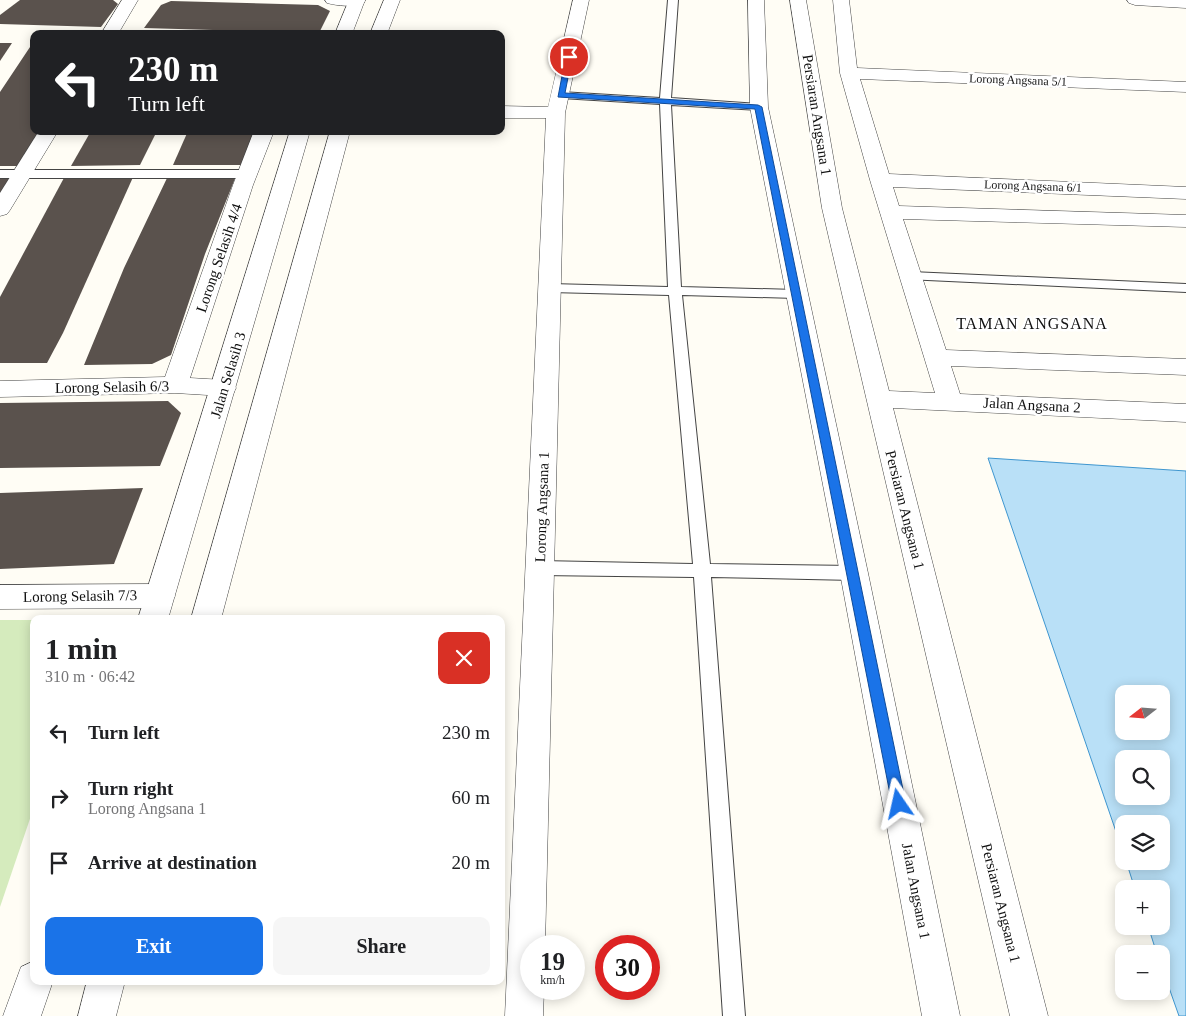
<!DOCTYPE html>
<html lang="en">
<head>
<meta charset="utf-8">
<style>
	body { margin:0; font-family:Georgia,serif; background:#f6f6f6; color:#202124; height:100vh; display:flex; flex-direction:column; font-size:19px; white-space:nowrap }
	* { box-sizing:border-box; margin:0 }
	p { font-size:16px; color:#757577 }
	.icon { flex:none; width:28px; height:28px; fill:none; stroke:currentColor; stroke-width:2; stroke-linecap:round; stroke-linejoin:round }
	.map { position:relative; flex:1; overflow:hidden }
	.side { position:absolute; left:30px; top:615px; width:475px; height:370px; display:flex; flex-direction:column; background:#fff; border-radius:10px; box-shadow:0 2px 12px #0003 }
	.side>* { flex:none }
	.top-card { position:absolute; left:30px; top:30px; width:475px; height:105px; border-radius:10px; box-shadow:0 2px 12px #0003; background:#202124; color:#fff; overflow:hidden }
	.needle { width:32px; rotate:253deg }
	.buttons { position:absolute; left:1115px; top:685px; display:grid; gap:10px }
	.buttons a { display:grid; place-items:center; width:55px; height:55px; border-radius:10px; background:#fff; box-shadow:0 2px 12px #0003; font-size:25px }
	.speed { position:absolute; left:520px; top:935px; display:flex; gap:10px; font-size:25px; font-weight:700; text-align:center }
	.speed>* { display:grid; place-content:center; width:65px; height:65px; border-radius:50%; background:#fff; box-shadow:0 2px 12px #0003; line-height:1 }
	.speed small { font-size:12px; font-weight:400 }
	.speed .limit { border:8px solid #d22; background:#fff; color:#111 }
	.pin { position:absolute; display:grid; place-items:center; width:42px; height:42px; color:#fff; margin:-21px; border:2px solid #fff; border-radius:50%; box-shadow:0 1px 5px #0007 }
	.me { position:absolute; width:55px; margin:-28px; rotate:349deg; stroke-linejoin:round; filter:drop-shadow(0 0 4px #0008) }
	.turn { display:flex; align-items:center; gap:18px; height:105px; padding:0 15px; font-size:22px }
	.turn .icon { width:65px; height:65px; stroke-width:2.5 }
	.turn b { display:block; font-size:35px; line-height:42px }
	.round { display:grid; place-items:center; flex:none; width:52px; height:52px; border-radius:10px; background:#f6f6f6 }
	.overview { display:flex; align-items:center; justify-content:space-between; height:85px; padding:0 15px }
	h1 { font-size:30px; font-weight:600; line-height:38px }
	.action { display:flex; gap:10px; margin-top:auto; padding:10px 15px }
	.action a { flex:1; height:58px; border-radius:10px; background:#1a73e8; color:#fff; font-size:20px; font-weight:600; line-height:58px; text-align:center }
	.action a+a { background:#f6f6f6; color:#202124 }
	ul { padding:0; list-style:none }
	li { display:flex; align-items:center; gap:15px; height:65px; padding:0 15px }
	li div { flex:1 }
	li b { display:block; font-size:19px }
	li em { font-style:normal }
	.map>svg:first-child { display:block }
	.green { fill:#d5ebbd }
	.water { fill:#b9e0f7; stroke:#3f96cf; fill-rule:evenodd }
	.building { fill:#5a524d }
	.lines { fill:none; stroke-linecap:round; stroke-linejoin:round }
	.service-casing { stroke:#444; stroke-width:2 }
	.minor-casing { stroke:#444; stroke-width:1 }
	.tertiary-casing { stroke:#444; stroke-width:1 }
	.service { fill:#fff; fill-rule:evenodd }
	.minor { fill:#fff; fill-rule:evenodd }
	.tertiary { fill:#fff; fill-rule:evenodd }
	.route { fill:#1a73e8; stroke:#114b97 }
	.labels { text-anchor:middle; stroke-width:5; stroke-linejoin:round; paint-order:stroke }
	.far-street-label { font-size:12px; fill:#111; stroke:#fff }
	.street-label { font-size:15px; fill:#111; stroke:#fff }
	.neighbourhood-label { font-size:16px; letter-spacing:1px; fill:#111; stroke:#fff }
</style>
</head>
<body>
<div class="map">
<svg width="1186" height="1016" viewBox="0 0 1186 1016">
	<rect width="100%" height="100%" fill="#fffdf5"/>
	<!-- green -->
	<path class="green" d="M0,620H34V807L0,907Z"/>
	<!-- water -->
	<path class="water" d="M988,458L1186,471V1016H1179L1161,965V954H1157L1148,926H1161V889H1135L1126,861H1161V824H1124V855ZM1124,694H1161V731H1124ZM1124,759H1161V796H1124Z"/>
	<!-- building -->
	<g class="building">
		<path d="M20,0H113L118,4L101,27L0,24V15Z"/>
		<path d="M171,1L318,5L330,11L319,33L144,28L161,5Z"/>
		<path d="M0,43H12L0,61Z"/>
		<path d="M32,44L34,131H42L20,166H0V92Z"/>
		<path d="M91,131H157L140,165L71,166Z"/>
		<path d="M188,131H254L242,165H173Z"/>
		<path d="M134,175L63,333L47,363H0V297L65,176Z"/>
		<path d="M168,176H236L205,254L171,355L152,364L84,365L124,268Z"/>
		<path d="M0,177H14L0,200Z"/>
		<path d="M168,401L181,413L160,466L0,468V403Z"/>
		<path d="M143,488L114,564L0,569V493Z"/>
	</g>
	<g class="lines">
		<defs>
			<g id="service">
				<path d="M668,0H678L671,98L759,104L765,107L759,110L671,105L681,287L796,290L803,294L796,298L682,295L710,564L854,566L860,568L863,573L860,578L854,580L711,577L745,1016H723L694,577L540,575L534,573L531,568L534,563L540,561L693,564L669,295L550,292L543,288L550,284L668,287L660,104L561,98L556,95L561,92L660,98Z"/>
				<path d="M0,170H248L254,174L248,178H0Z"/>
				<path d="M911,272L1186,284V292L906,279L904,276Z"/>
			</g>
			<g id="minor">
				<path d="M122,0H138L118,34H101Z"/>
				<path d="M325,0H365V1L363,4C352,7 338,6 327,3Z"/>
				<path d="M384,0H400L387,34H370Z"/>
				<path d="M573,0H589L565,113L545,946H531V989H544L543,1016H505L546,118H501V106L548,107Z"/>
				<path d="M748,0H764L768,107L868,573L960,1016H922L840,573L750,107Z"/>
				<path d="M790,0H806L842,208L889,391L935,393L870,180L840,73L833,0H849L857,68L1186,82V92L860,79L889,174L1186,187V199L893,187L899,206L1186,215V227L903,219L946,350L1186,359V375L951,366L960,394L1186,404V422L893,408L1048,1016H1010L822,208Z"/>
				<path d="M1127,0H1186V8L1135,5L1129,3Z"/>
				<path d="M39,131H58L10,210L7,214L0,216V193Z"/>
				<path d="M254,131H274L253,185L190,378L224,380L233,382L236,388L233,394L224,396L175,393L0,397V381L165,377L233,185Z"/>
				<path d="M330,131H350L221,619H191Z"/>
				<path d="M160,584L170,588L175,596L170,604L160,608L0,609V585Z"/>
				<path d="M87,981H125L116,1016H78Z"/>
			</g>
			<g id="tertiary">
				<path d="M349,0H365L352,34H335Z"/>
				<path d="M290,131H310L168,619H138Z"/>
				<path d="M34,961V981H53L41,1016H3L21,967Z"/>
			</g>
		</defs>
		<!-- service casing -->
		<use href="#service" class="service-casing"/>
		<!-- minor casing -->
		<use href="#minor" class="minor-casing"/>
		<!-- tertiary casing -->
		<use href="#tertiary" class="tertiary-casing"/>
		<!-- service -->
		<use href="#service" class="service"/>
		<!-- minor -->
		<use href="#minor" class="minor"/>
		<!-- tertiary -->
		<use href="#tertiary" class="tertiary"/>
	</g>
	<!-- route -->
	<path class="route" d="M566,55L572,57L565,93L758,105L762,107L906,804L904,809L899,810L894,809L892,804L755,109L558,97Z"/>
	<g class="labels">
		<!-- far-street labels -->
		<g class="far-street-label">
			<text transform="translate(1018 80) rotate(2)" y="4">Lorong Angsana 5/1</text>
			<text transform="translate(1033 186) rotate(2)" y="4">Lorong Angsana 6/1</text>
		</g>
		<!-- street labels -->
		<g class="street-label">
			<text transform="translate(817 115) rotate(81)" y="5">Persiaran Angsana 1</text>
			<text transform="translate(219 258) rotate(-71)" y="5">Lorong Selasih 4/4</text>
			<text transform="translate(228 375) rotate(-73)" y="5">Jalan Selasih 3</text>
			<text transform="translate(112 387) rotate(-1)" y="5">Lorong Selasih 6/3</text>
			<text transform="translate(1032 405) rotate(3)" y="5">Jalan Angsana 2</text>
			<text transform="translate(542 507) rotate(-88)" y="5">Lorong Angsana 1</text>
			<text transform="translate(905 510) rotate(76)" y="5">Persiaran Angsana 1</text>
			<text transform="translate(80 596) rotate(-1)" y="5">Lorong Selasih 7/3</text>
			<text transform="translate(916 891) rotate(79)" y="5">Jalan Angsana 1</text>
			<text transform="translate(1001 903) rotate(76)" y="5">Persiaran Angsana 1</text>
		</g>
		<!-- neighbourhood labels -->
		<g class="neighbourhood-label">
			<text x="1032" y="329">TAMAN ANGSANA</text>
		</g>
	</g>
</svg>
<div class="buttons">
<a><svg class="needle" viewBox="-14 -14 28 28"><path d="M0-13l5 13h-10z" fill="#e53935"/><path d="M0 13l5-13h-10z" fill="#757577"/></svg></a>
<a><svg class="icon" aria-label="search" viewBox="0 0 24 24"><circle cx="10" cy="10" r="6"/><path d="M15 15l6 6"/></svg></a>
<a><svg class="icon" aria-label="layers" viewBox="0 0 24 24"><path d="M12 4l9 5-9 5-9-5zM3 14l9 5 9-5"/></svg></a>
<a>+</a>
<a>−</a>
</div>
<div class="speed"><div>19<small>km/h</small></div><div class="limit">30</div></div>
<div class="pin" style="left:569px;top:57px;background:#d93025"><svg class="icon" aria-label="arrive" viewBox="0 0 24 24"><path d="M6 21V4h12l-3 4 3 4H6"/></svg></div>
<svg class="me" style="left:899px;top:804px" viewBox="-20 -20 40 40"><path d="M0-17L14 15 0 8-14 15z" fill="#1a73e8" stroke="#fff" stroke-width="4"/></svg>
<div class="top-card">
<div class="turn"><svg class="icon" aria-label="left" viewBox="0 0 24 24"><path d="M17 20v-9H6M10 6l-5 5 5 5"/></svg><div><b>230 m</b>Turn left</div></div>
</div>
<section class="side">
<div class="overview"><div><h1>1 min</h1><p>310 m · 06:42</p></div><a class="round" style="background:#d93025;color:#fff"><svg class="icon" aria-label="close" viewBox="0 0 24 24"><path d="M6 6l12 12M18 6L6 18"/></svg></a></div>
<ul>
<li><svg class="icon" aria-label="left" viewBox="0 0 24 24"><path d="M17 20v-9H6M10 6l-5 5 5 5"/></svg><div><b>Turn left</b></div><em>230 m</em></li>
<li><svg class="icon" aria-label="right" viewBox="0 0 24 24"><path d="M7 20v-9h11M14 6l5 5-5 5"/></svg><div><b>Turn right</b><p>Lorong Angsana 1</p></div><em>60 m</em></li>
<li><svg class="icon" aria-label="arrive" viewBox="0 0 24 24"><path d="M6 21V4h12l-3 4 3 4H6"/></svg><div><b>Arrive at destination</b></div><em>20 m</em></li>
</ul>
<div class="action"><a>Exit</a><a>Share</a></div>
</section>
</div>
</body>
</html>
